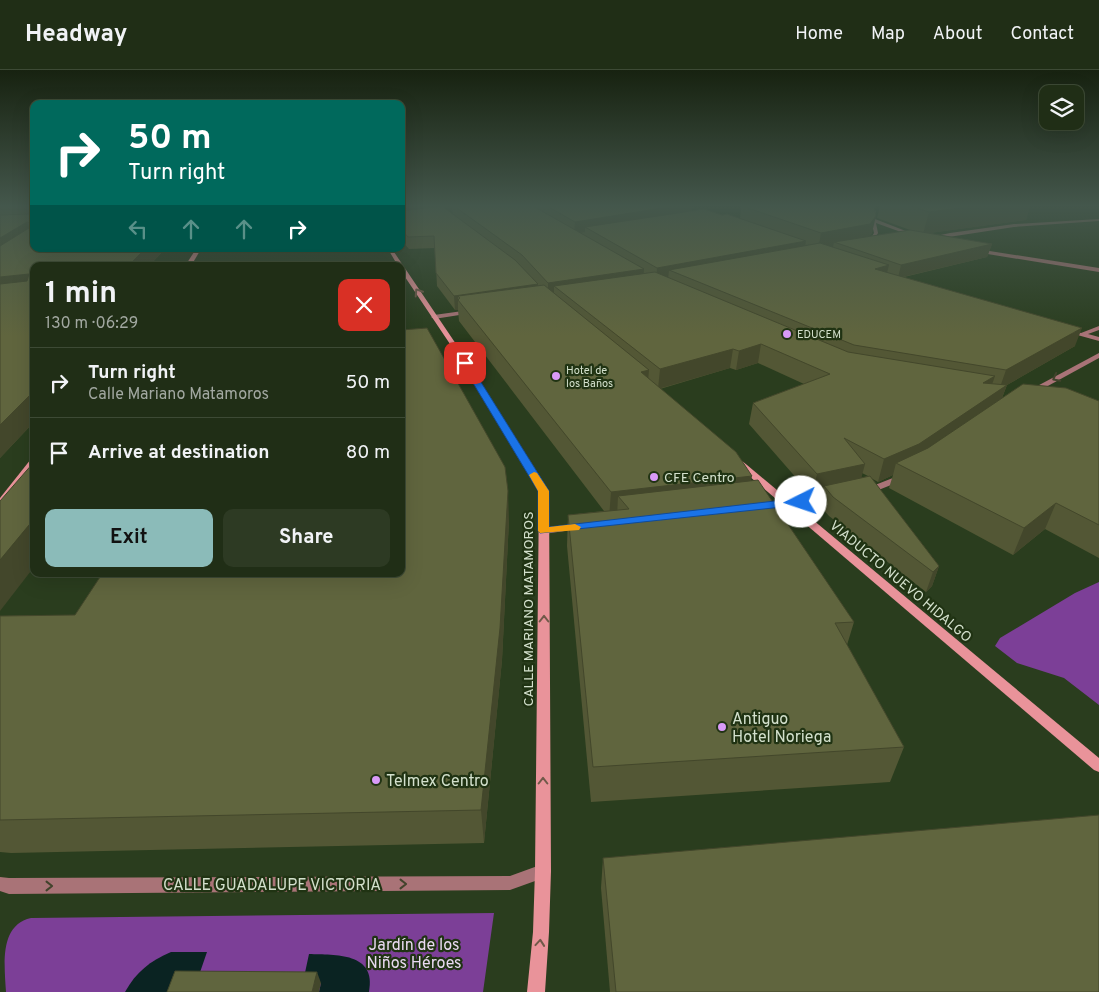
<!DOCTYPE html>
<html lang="en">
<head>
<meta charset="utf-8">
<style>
	body { margin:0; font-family:Overpass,sans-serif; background:#2d3a23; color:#f1f3f6; height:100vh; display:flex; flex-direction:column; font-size:19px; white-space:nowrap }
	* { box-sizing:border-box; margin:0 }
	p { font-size:16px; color:#a2a8a1 }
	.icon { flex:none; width:28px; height:28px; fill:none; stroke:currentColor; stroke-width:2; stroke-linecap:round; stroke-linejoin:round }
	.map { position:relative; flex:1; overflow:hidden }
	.drawer { position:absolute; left:30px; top:192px; width:375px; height:315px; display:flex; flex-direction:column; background:#202e16; border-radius:10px; box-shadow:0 5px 20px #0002,0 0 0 1px #3d4a35 }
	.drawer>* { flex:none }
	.top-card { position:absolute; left:30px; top:30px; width:375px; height:152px; border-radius:10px; box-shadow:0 5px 20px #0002,0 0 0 1px #3d4a35; background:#00695c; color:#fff; overflow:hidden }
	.tools { position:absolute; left:1039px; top:15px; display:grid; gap:10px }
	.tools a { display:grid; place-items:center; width:45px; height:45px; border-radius:10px; background:#202e16; box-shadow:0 5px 20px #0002,0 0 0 1px #3d4a35; font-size:25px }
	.pin { position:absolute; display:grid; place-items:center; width:42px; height:42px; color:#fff; margin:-21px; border-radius:10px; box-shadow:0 2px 8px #0006 }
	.me { position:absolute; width:55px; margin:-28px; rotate:266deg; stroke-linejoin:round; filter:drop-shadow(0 0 4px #0008) }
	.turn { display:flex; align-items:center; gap:18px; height:105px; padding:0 15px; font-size:22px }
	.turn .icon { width:65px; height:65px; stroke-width:2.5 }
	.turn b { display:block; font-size:35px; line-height:42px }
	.lanes { display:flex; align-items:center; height:48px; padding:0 15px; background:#0003; justify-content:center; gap:25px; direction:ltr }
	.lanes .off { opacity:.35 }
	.round { display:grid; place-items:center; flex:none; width:52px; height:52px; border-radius:10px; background:#2d3a23 }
	.overview { display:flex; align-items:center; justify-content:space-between; height:85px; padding:0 15px }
	h1 { font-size:30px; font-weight:700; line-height:38px }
	.action { display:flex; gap:10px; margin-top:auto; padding:10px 15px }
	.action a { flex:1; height:58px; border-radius:10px; background:#8bbbb9; color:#111; font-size:20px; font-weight:700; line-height:58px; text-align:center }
	.action a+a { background:#2d3a23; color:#f1f3f6 }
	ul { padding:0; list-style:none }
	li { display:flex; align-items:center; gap:15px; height:70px; padding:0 15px; border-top:1px solid #3d4a35 }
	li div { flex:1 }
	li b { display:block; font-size:19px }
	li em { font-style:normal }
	header { display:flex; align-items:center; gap:30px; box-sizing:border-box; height:70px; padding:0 25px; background:#202e16; border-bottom:1px solid #3d4a35 }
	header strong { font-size:24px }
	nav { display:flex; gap:28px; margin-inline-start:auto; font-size:18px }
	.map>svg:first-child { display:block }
	.green { fill:#7c3f97 }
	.water { fill:#0a2322 }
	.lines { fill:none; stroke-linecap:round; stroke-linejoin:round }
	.street { fill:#a97377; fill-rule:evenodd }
	.secondary { fill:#e9939a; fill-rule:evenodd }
	.wall { fill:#535735; fill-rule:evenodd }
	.shaded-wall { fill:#43472b }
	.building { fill:#60653e; stroke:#43472b }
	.oneway { stroke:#705949 }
	.oneway2 { stroke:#42432c }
	.route { fill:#1a73e8; stroke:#114b97 }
	.slow { fill:#f59e0b }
	.poi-dot { fill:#d99af7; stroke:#203313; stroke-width:2 }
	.labels { text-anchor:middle; stroke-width:4.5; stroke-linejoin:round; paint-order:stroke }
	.far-poi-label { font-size:11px; fill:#d3e0cc; stroke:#203313; text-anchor:start }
	.poi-label { font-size:14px; fill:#d3e0cc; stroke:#203313; text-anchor:start }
	.street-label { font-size:14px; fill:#d3e0cc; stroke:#203313 }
	.near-poi-label { font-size:16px; fill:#d3e0cc; stroke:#203313; text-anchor:start }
	.near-street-label { font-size:16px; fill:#d3e0cc; stroke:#203313 }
	.near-park-label { font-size:16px; fill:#eadaf2; stroke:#203313 }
</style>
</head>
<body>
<header>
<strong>Headway</strong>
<nav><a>Home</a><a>Map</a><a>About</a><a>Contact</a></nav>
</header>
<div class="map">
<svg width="1099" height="922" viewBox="0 0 1099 922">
	<rect width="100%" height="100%" fill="#2a3d1e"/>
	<!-- green -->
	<g class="green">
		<path d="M1099,512V635L1064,608L1017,593L995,576L1000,568L1075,523Z"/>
		<path d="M494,843L483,922H6C4,892 0,855 31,848Z"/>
	</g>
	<!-- water -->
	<g class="water">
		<path d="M171,882H207L197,911L177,922H125C136,902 150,891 171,882Z"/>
		<path d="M309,884C335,885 377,882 369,922H319L321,913L303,912Z"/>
	</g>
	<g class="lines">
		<!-- street -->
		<g class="street">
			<path d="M855,136H863L876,141L875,149L916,165L912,166L876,153L878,163L871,175H867L874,163L871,150L872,143Z"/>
			<path d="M1099,149V151L1014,157L929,170L926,168L950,163L1014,154Z"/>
			<path d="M977,179L1099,198V202L975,182L974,181Z"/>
			<path d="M470,240L472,241V243L434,249L431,247L434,245Z"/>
			<path d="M1099,256V260L1088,264L1099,267V271L1063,261L1066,259L1081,263Z"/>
			<path d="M1099,283V288L1035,323H1029L1028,321Z"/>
			<path d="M903,404L906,405L908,407L906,409L881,419L865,423L860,420L862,418L875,415Z"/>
			<path d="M834,424L837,425L839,427L837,429L817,434L761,438L756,435L761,432L817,428Z"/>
			<path d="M581,453L585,454L586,456L585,458L544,464L539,461L544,458Z"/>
			<path d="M543,794L549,796L551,801L549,806L510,820L9,824L0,821V807L9,808L510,806Z"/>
		</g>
		<!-- secondary -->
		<g class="secondary">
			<path d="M196,179H201L191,196H185Z"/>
			<path d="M388,179H392L458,277L549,421L551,801L549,862L545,922H527L533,862L535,801L539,421L452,277L401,201V196H398Z"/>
			<path d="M34,388V397L3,436L0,437V428L31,389Z"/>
			<path d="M738,389L741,390L1099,688V702L1094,700L735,394L734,392Z"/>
		</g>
	</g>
	<!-- wall -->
	<g class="wall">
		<path d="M0,136H34L165,179L149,196H34V352L0,388Z"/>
		<path d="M401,136H435V137L440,136H692L691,141L722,145L740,149L741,136L872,163L869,166L913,161L877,148L880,136H1030L1026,150L929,163L992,174L987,187L904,207L1075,276L1007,315L1002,328L1099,331V488L1045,459L1013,485L889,418L893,405L878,412L871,408L939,496L932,516L926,522L829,446L819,435L822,424L812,426L749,354L753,333L804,314L758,293L736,300L730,298L660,319L751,411L854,552L847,575L904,677L890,712L591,732L567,476L568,445L604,441L459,251L458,240H455L437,216L435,178L409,179L401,170ZM452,140L453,144L448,141ZM862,403L868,406L861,408Z"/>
		<path d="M509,450L502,590L484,773L11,783L0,782V546L75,545Z"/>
		<path d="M603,788L1099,922H610L601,818Z"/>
	</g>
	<!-- shaded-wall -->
	<g class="shaded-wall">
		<path d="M401,136H435L436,143L401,148Z"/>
		<path d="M445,136H452V140L446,141Z"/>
		<path d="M674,136H692L691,145L585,157V162L574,164L575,152Z"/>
		<path d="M973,136H1030L1026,150L923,164L929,142Z"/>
		<path d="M876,146L872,163L866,171L834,172L833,177L818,180L821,163Z"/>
		<path d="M27,152L33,167L0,188V168Z"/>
		<path d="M806,171L804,183L669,200L668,209L656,211L657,198Z"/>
		<path d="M992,174L987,187L898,208L901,195Z"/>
		<path d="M145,179H165L149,196H128Z"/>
		<path d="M889,195L885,211L875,199Z"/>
		<path d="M644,199L643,213L554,216V226L548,227V213Z"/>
		<path d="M29,204L34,218L0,225V207Z"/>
		<path d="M538,214V228H460L458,226V240H455L454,226Z"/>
		<path d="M1082,258L1075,276L1007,315L999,335L912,395L896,393L893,405L878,412L884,389L999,320L1006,300Z"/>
		<path d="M761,274L758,293L736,300L739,281Z"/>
		<path d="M733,279L730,298L658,319L660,299Z"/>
		<path d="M649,300L647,322L641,302Z"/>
		<path d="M995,306L988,326L983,313Z"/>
		<path d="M34,321V352L0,388V355Z"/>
		<path d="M865,394L859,417L824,416L822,424L812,426L817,404Z"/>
		<path d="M752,406L747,432L618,426L617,447L609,448L611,422Z"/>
		<path d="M508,421L509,450L502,590L484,773L481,740Z"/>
		<path d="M1056,433L1045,459L1013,485L1024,458Z"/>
		<path d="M34,449V497L0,541V490Z"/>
		<path d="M939,496L932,516L926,522L933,502Z"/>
		<path d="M317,902L321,913L319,922H312Z"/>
	</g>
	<!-- building -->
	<g class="building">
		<path d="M0,136H34V179H145L128,196H34V321L0,355V214L27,211L29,204L0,207V176L29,158L30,153L27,152L0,168V145L29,144L30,139H0Z"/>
		<path d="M442,136L515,190L538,214L454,226L436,203L434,166L408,167L401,159V141Z"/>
		<path d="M454,136H533L644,199L548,213L522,185Z"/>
		<path d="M547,136H674L575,152Z"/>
		<path d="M742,136H874L876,146L870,154L821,163Z"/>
		<path d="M912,136H973L929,142Z"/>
		<path d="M704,139L722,145L727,144L806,171L657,198L585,157Z"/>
		<path d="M910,160L992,174L901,195L834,172Z"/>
		<path d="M820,173L889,195L875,199L1082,258L1006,300L854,275L669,200Z"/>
		<path d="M655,202L848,282L995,306L983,313L1007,315L919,374L884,389L844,368L865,394L817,404L753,333L830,304L761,274L739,281L733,279L660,299L554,216Z"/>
		<path d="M544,215L649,300L641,302L736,382L752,406L611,422L458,230L460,228L458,226Z"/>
		<path d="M427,258L505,397L508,421L500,558L481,740L0,750V546L75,545L102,504H401V260Z"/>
		<path d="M1023,314L1066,318L1099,331V455L1056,433L1024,458L896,393L928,378Z"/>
		<path d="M34,392V449L0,490V431Z"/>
		<path d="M870,406L939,496L933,502L833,427L824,416Z"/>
		<path d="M758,410L854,552L835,553L904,677L593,697L568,445L629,439L618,426Z"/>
		<path d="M1099,745V922H616L603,788Z"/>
		<path d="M175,901L317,902L312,922H167Z"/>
	</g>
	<!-- one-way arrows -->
	<defs><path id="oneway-chevron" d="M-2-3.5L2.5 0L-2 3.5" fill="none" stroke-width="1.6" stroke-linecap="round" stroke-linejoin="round" transform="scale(1.25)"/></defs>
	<g class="oneway">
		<use href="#oneway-chevron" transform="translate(418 222) rotate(-123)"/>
		<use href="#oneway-chevron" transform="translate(544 549) rotate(-90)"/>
		<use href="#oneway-chevron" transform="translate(543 711) rotate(-90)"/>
		<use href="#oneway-chevron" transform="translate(540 873) rotate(-85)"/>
	</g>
	<g class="oneway2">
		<use href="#oneway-chevron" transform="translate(1056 308) rotate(152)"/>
		<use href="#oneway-chevron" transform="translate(403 814)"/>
		<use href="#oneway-chevron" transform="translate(49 816)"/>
	</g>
	<!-- sky -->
	<linearGradient id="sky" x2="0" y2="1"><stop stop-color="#172210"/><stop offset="0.51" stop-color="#44574c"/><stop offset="1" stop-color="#44574c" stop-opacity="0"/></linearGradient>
	<rect width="1099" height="266" fill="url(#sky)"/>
	<!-- route -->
	<path class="route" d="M462,291L469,293L549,421V457L801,428L807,432L801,435L540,463L538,461V421L461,293Z"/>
	<!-- slow -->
	<path class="slow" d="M534,402L537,403L549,421V457L575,454L581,457L579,460L540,463L538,461V421L529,405Z"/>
	<!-- markers -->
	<g class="poi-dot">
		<circle cx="787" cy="264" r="5"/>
		<circle cx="556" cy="306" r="5"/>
		<circle cx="654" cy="407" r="5"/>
		<circle cx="722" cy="657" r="5"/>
		<circle cx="376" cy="710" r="5"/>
	</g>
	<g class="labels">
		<!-- far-poi labels -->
		<g class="far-poi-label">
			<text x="797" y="268">EDUCEM</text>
			<text x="566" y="304">Hotel de<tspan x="566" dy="13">los Baños</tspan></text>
		</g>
		<!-- poi labels -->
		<g class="poi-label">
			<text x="664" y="412">CFE Centro</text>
		</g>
		<!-- street labels -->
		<g class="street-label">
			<text transform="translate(901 511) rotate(40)" y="5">VIADUCTO NUEVO HIDALGO</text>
			<text transform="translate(528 539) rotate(-90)" y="5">CALLE MARIANO MATAMOROS</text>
		</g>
		<!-- near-poi labels -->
		<g class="near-poi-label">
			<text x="732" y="654">Antiguo<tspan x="732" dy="18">Hotel Noriega</tspan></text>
			<text x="386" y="716">Telmex Centro</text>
		</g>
		<!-- near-street labels -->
		<g class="near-street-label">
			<text x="272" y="820">CALLE GUADALUPE VICTORIA</text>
		</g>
		<!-- near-park labels -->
		<g class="near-park-label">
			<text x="414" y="880">Jardín de los<tspan x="414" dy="18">Niños Héroes</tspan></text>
		</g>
	</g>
</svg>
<div class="tools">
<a><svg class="icon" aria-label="layers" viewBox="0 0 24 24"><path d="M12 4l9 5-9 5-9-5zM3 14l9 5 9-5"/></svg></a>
</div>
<div class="pin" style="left:465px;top:293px;background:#d93025"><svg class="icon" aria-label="arrive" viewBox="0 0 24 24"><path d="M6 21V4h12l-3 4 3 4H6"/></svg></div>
<svg class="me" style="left:801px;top:432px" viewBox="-20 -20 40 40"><circle r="19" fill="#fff"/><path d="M0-13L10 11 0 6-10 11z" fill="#1a73e8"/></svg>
<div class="top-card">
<div class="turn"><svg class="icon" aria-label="right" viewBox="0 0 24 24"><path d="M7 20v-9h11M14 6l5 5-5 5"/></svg><div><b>50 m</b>Turn right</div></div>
<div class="lanes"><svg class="icon off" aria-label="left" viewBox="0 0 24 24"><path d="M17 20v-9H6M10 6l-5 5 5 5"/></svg><svg class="icon off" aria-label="ahead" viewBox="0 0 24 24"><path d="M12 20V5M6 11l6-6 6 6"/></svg><svg class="icon off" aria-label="ahead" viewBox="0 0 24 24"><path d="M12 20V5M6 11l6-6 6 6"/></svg><svg class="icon" aria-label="right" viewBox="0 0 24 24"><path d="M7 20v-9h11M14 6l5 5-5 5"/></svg></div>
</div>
<section class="drawer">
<div class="overview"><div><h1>1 min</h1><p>130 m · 06:29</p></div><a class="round" style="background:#d93025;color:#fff"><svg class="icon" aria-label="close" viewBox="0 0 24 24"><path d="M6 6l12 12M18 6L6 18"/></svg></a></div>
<ul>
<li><svg class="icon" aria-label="right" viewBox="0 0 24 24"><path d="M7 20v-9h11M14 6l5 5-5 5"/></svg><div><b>Turn right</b><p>Calle Mariano Matamoros</p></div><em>50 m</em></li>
<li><svg class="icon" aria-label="arrive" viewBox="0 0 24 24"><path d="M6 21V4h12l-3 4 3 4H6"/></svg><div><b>Arrive at destination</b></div><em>80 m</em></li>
</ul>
<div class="action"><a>Exit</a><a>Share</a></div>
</section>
</div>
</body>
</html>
